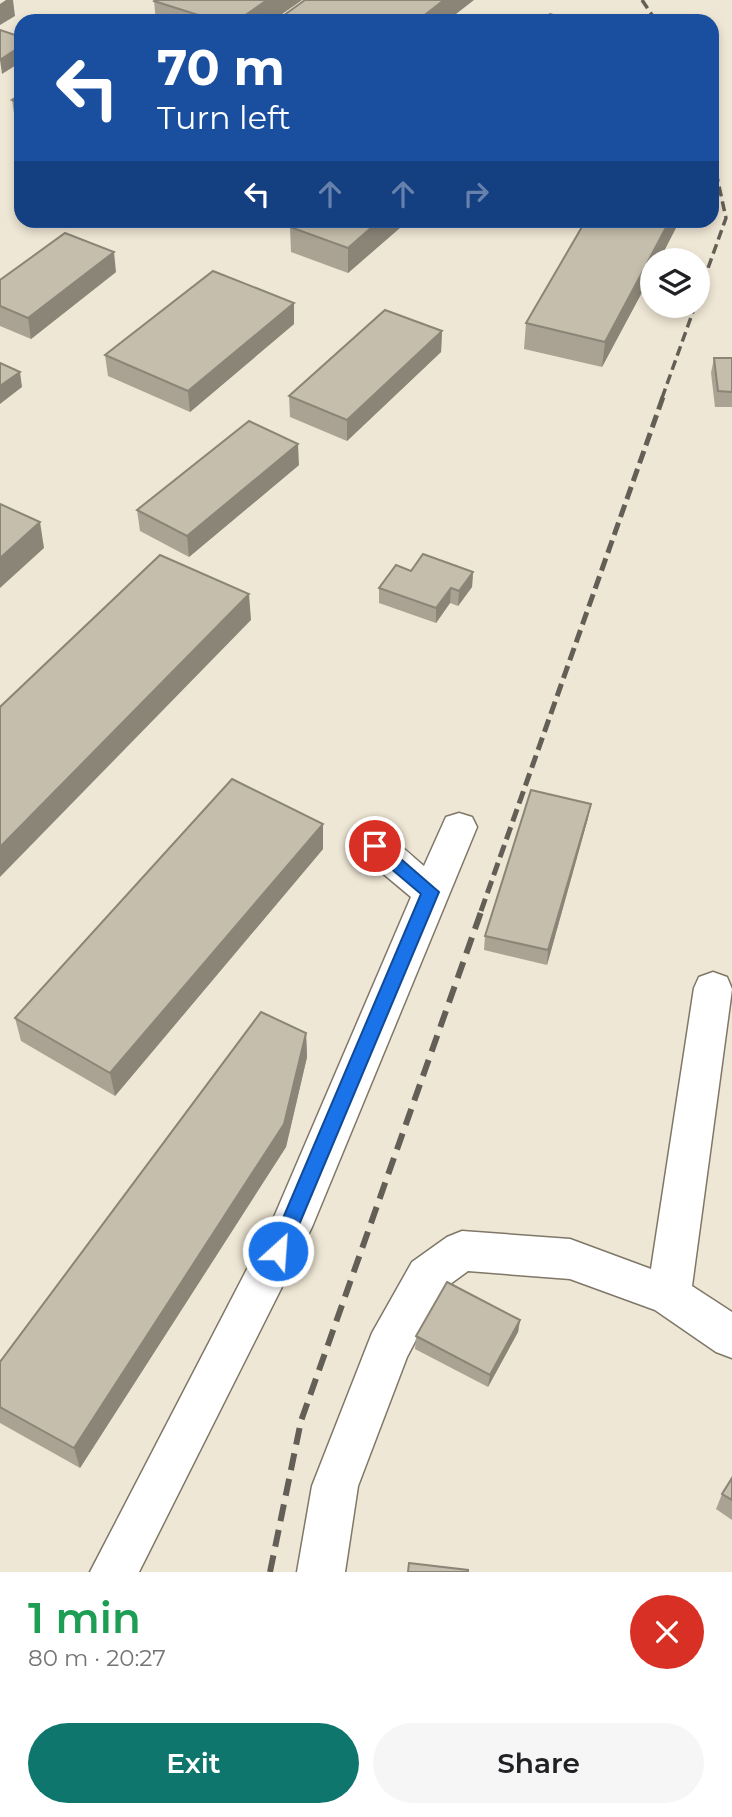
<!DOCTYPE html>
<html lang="en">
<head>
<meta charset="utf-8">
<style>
	body { margin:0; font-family:Montserrat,sans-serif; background:#f6f6f6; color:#202124; height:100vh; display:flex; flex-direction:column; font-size:26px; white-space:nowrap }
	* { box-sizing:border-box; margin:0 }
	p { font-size:23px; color:#757577 }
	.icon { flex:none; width:38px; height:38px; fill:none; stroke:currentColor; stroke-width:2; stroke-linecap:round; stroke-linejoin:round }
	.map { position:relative; height:1572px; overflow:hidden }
	.details { display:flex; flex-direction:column; background:#fff; flex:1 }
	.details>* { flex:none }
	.hud { position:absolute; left:14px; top:14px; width:705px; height:214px; border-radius:21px; box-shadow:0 4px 10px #0003; background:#1a4fa0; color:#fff; overflow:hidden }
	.controls { position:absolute; left:640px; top:248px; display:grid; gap:14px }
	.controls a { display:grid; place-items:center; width:70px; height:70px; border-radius:50%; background:#fff; box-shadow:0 4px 10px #0003; font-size:35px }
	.pin { position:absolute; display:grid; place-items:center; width:60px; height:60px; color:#fff; margin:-30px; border:4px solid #fff; border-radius:50%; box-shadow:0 2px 7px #0007 }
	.me { position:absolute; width:77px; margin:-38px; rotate:26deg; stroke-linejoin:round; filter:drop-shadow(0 0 5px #0008) }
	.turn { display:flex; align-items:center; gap:24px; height:147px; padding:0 28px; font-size:32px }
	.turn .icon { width:91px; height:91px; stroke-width:2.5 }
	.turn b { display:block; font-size:49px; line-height:60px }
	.lanes { display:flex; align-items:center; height:66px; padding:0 28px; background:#0003; justify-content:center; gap:35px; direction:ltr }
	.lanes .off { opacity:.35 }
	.round { display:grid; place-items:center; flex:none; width:74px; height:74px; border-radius:37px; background:#f6f6f6 }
	.headline { display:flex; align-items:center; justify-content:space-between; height:119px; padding:0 28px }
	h1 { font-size:42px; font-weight:600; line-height:52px; color:#1e9e55 }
	.primary-button { display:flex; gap:14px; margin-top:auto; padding:14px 28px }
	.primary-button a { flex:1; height:80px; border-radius:42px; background:#0f766e; color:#fff; font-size:28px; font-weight:600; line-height:80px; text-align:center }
	.primary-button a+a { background:#f6f6f6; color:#202124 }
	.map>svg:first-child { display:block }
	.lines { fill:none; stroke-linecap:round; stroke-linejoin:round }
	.minor-casing { stroke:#7f7767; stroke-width:3 }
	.minor { fill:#fff; fill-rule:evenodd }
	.rail-far2 { stroke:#645f56; stroke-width:3.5; stroke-dasharray:10 5; stroke-linecap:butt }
	.rail-far1 { stroke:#645f56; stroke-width:5; stroke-dasharray:13 6; stroke-linecap:butt }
	.rail { stroke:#645f56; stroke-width:6; stroke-dasharray:17 9; stroke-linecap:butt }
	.wall { fill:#aaa394 }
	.shaded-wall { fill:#8b8578 }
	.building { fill:#c6beac; stroke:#8b8578; stroke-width:2 }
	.route { fill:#1a73e8; stroke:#114b97; stroke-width:2 }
</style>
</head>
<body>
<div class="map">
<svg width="732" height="1572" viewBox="0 0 732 1572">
	<rect width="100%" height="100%" fill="#efe7d5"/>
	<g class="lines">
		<defs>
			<g id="minor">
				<path d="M459,813L472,817L477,827L312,1227L139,1572H90L274,1217L411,897L362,856L357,846L362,836C388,828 405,851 424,866L446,817Z"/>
				<path d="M713,972L727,977L732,989L692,1286L732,1312V1358L716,1352L655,1310L570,1279L468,1271L442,1290L407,1357L358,1486L345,1572H297L312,1486L372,1333L412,1262L447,1237L462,1231L570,1239L651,1269L694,988L699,977Z"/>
			</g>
		</defs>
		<!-- minor casing -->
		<use href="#minor" class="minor-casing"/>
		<!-- minor -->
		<use href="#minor" class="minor"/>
		<!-- rail-far2 -->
		<g class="rail-far2">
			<path d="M642,0L656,21"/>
			<path d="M698,296L726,218L712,154"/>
			<path d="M662,398L695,306"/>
		</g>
		<!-- rail-far1 -->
		<path class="rail-far1" d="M481,911L663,397"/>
		<!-- rail -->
		<path class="rail" d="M270,1572L301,1421L482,909"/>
	</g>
	<!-- wall -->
	<g class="wall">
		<path d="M302,0L272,21H156L154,1Z"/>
		<path d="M21,94V122L15,120L12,100Z"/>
		<path d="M177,220H191L186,224Z"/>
		<path d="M298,220H409L348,273L291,252L290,227Z"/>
		<path d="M586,220H679L678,224L602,367L524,349L526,323Z"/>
		<path d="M116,272L31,339L0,326V280Z"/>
		<path d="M294,303V324L190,412L108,376L105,355Z"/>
		<path d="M442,331L441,352L347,441L290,417L289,396Z"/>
		<path d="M714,358H732V407H715L711,373Z"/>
		<path d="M299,465L189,557L140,531L137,510Z"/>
		<path d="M411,571L473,572L472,587L458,606L450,603L436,623L379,603V588Z"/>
		<path d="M588,818L547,965L484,950L485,936Z"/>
		<path d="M323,824V849L115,1096L21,1041L15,1018Z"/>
		<path d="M306,1033L307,1057L286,1147L80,1468L0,1423V1362Z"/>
		<path d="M520,1320L518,1332L488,1387L415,1349L416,1336Z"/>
		<path d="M732,1478V1520L716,1509L722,1494Z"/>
	</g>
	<!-- shaded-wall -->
	<g class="shaded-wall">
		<path d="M6,0H13L15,16L0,25V4Z"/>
		<path d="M267,0H302L272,21H237Z"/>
		<path d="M444,0H474L447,21H417Z"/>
		<path d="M21,46V62L2,74L0,60Z"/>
		<path d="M380,220H409L348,273V248Z"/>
		<path d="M670,220H679L678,224L659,261H653V272L602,367L605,342Z"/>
		<path d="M114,252L116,272L31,339L28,318Z"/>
		<path d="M294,303V324L190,412L188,391Z"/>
		<path d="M442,331L441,352L347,441V420Z"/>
		<path d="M20,372L22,387L0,404V386Z"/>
		<path d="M298,444L299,465L189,557L187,536Z"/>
		<path d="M40,522L44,548L0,588V558Z"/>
		<path d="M473,572L472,587L458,606L459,591Z"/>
		<path d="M451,588L450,603L436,623V608Z"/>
		<path d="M249,594L251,620L0,877V847Z"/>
		<path d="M591,804L588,818L547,965L548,950Z"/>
		<path d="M323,824V849L115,1096L110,1073Z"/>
		<path d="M306,1033L307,1057L286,1147L80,1468L74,1448Z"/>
		<path d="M520,1320L518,1332L488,1387L490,1375Z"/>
	</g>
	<!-- building -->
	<g class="building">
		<path d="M155,0H267L237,21H217L154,1Z"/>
		<path d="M305,0H444L417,21H276Z"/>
		<path d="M550,14L572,21H542Z"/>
		<path d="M0,30L21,37V46L0,60Z"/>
		<path d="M21,94V103L12,100Z"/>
		<path d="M298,220H380L348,248L290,227Z"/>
		<path d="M586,220H670L605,342L526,323Z"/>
		<path d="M65,233L114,252L28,318L0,306V280Z"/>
		<path d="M213,271L294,303L188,391L105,355Z"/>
		<path d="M385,310L442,331L347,420L289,396Z"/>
		<path d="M714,358H732V392L718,391Z"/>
		<path d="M0,363L20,372L0,386Z"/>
		<path d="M249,421L298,444L187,536L137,510Z"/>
		<path d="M0,504L40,522L0,558Z"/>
		<path d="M423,554L473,572L459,591L451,588L436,608L379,588L396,565L411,571Z"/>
		<path d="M160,555L249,594L0,847V707Z"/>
		<path d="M232,779L323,824L110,1073L15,1018Z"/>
		<path d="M531,790L591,804L548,950L485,936Z"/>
		<path d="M261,1012L306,1033L284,1124L74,1448L0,1407V1362Z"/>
		<path d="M447,1282L520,1320L490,1375L416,1336Z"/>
		<path d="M732,1478V1500L722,1494Z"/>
		<path d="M409,1563L468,1570V1572H408Z"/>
	</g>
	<!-- route -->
	<path class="route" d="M375,840L380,841L439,892L288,1251L285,1258L278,1260L272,1258L269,1251L421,894L369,850L366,846L369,841Z"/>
</svg>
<div class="controls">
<a><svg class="icon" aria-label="layers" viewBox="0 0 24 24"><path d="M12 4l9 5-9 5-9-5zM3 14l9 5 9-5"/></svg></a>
</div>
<div class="pin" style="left:375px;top:846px;background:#d93025"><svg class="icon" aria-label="arrive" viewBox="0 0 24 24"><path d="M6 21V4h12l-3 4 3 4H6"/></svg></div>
<svg class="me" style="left:278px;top:1251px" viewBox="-20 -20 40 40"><circle r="17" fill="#1a73e8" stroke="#fff" stroke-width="3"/><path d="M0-11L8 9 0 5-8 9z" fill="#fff"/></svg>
<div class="hud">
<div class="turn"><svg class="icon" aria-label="left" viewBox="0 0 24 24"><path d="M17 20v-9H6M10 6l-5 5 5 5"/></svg><div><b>70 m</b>Turn left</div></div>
<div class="lanes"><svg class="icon" aria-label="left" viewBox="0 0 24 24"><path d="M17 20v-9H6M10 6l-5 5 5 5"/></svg><svg class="icon off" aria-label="ahead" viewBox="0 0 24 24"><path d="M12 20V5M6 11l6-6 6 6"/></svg><svg class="icon off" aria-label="ahead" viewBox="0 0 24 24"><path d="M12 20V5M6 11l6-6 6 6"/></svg><svg class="icon off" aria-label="right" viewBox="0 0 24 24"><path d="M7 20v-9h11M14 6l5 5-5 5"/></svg></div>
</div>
</div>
<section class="details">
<div class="headline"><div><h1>1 min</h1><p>80 m · 20:27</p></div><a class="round" style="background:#d93025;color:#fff"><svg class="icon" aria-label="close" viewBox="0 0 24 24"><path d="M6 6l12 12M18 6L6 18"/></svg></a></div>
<div class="primary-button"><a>Exit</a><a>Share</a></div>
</section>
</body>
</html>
